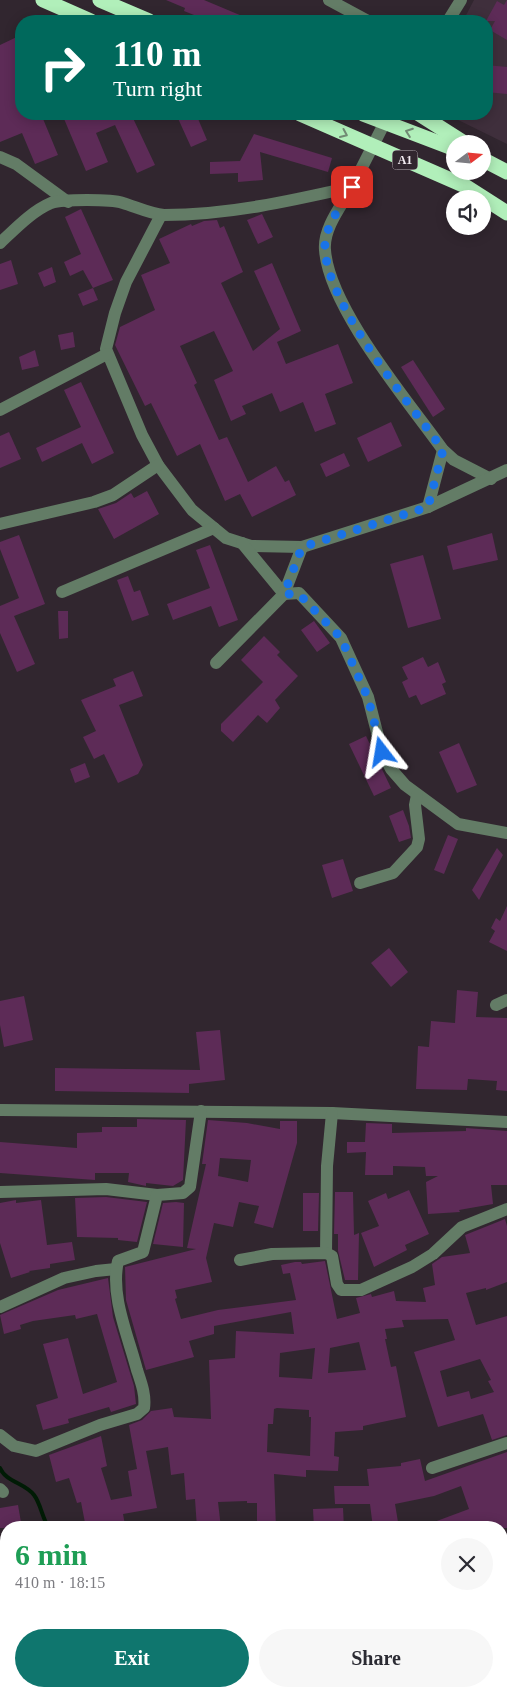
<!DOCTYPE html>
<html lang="en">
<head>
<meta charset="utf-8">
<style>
	body { margin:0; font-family:Georgia,serif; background:#f7f7f7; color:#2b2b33; height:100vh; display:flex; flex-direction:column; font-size:19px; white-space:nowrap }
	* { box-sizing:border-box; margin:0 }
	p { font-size:16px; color:#7c7c81 }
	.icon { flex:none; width:28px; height:28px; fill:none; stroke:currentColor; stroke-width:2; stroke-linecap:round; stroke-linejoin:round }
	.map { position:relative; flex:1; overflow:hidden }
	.panel { position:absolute; left:0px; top:1521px; width:508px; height:176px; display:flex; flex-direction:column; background:#fff; border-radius:20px 20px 0 0; box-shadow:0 2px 12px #0003 }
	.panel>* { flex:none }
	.hud { position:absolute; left:15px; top:15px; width:478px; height:105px; border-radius:20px; box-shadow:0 2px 12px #0003; background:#00695c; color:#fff; overflow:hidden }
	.needle { width:32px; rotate:74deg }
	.buttons { position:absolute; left:446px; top:135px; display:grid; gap:10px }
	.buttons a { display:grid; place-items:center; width:45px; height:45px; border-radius:50%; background:#fff; box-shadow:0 2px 12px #0003; font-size:25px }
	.pin { position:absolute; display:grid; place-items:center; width:42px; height:42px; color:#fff; margin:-21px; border-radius:10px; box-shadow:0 2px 8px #0006 }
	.me { position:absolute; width:55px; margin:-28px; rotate:346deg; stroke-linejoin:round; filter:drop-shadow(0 0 4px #0008) }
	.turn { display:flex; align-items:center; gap:18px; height:105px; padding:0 15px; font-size:22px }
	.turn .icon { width:65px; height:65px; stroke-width:2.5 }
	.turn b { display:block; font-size:35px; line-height:42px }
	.round { display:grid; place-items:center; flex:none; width:52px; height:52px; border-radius:26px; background:#f7f7f7 }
	.overview { display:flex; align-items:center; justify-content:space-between; height:85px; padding:0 15px }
	h1 { font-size:30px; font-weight:700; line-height:38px; color:#1e9e55 }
	.button { display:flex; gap:10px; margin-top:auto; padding:10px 15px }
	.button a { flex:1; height:58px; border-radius:30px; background:#0f766e; color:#fff; font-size:20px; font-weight:700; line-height:58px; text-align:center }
	.button a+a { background:#f7f7f7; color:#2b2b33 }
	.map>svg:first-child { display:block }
	.built { fill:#3f2f3c }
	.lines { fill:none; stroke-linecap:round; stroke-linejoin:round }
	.stream { stroke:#001b05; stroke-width:4 }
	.building { fill:#5d2b57; fill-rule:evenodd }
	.minor { stroke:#637c66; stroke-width:12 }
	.highway { stroke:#b1efba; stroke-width:15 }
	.oneway { stroke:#718a74 }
	.route { stroke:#1a73e8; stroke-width:9; stroke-dasharray:0 16.2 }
	.labels { text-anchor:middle; stroke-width:5; stroke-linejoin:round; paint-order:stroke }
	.shield { fill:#31262f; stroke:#b8b0b7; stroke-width:1 }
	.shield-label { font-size:12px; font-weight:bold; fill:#f2ebf1 }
</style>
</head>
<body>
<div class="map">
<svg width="507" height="1697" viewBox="0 0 507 1697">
	<rect width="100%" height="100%" fill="#31262f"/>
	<!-- built -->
	<path class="built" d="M474,0H507V144L446,114H486V21H463Z"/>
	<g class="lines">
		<!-- stream -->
		<g class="stream">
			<path d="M0,1468C6,1482 25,1483 34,1495C41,1504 42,1518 49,1528"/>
			<path d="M158,1691L160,1697"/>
		</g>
	</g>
	<!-- building -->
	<g class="building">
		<path d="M166,0H204L254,21H209L184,11L185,8Z"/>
		<path d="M507,0V40L490,30L495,21H486L497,1L504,5Z"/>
		<path d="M21,35V114H41L58,155L35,164L22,133L0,142V45Z"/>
		<path d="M486,65L507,67V94L486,92Z"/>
		<path d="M62,114H131L155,165L137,173L115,125L96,133L108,162L86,171Z"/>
		<path d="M176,114H196L207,140L191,147Z"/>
		<path d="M254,134L332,158L328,172L260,152L263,180L238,182V173L210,174V162L240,161Z"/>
		<path d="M81,209L113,280L93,288L83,270L70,276L64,262L81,254L65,217Z"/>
		<path d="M262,214L273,237L258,244L247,220Z"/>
		<path d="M217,220L220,228L224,226L243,272L221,283L253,351L280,329L254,271L272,263L301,331L277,342L286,364L338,344L353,383L325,394L336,424L315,432L303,402L280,412L272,393L242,406L246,414L231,421L214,380L233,371L214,331L180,346L197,383L194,385L219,440L227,437L248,482L276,466L285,482L289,480L296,495L252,517L240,494L225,501L200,444L177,456L151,403L145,406L115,345L120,327L155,310L141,275L170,263L159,239L191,224L192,226L204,221Z"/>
		<path d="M11,260L18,284L0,290V264Z"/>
		<path d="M52,267L56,282L44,287L38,273Z"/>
		<path d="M93,288L98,300L83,306L78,294Z"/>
		<path d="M73,332L75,347L61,350L58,335Z"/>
		<path d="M35,350L39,366L22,370L19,357Z"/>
		<path d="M413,360L445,409L433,417L401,367Z"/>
		<path d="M81,382L114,453L92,464L82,443L42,462L36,448L81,427L64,390Z"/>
		<path d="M391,422L402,446L368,462L357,438Z"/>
		<path d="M9,432L21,459L0,468V436Z"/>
		<path d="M344,453L350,466L326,477L320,464Z"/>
		<path d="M147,491L159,514L114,539L98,509L116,503L131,493L134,498Z"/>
		<path d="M492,533L498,560L453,570L447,546Z"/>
		<path d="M19,535L45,604L14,616L35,664L17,672L0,633V606L19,598L0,549V542Z"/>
		<path d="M210,545L238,620L219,627L211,606L173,620L167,604L210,588L196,550Z"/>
		<path d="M423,555L441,619L408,628L390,564Z"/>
		<path d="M128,576L134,592L140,590L149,615L132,621L117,580Z"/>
		<path d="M58,611H68V638L59,639Z"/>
		<path d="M314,621L330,643L317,652L301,630Z"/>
		<path d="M264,636L280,652L277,655L298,676L275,700L280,708L267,723L258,715L233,742L221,731V724L263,682L241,660Z"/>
		<path d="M423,657L428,667L438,662L446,682L442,684L446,694L421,705L416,695L409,698L402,682L408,679L402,667Z"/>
		<path d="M133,671L143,696L119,705L143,765L138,774L118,783L104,754L94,759L83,737L96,731L81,700L116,686L113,679Z"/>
		<path d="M366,736L391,788L374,796L349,744Z"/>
		<path d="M459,743L477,785L457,793L439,752Z"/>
		<path d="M85,763L90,777L75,783L70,769Z"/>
		<path d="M403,810L409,826L411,838L399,842L389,816Z"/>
		<path d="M448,835L458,839L444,874L434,870Z"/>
		<path d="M497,848L503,855L479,900L472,890Z"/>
		<path d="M343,859L353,891L332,898L322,865Z"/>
		<path d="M507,906V951L489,942L495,931L491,928L496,918L500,921Z"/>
		<path d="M389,948L408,972L391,987L371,963Z"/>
		<path d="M457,990L478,992L476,1017L507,1018V1091L496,1090L497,1081L468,1079L467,1090L416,1089L418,1046L429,1047L431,1021L455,1023Z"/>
		<path d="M24,996L33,1040L4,1047L0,1025V1001Z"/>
		<path d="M220,1030L225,1080L189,1084V1093L55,1091V1068L200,1070L196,1032Z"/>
		<path d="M137,1119L186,1120L183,1180L173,1186L146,1183V1186L128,1182L129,1173H95V1180L0,1173V1142L77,1148V1133L102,1132V1127H137Z"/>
		<path d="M208,1120L247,1123L280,1129V1121H297V1143L273,1228L254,1223L259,1206L239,1202L233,1227L214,1223L206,1258L212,1282L175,1290L177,1298L175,1299L181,1319L218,1310L296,1300L290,1273L283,1274L281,1265L295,1262H301L302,1264L325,1261L337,1319L360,1313L356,1298L371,1294L372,1297L394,1291L396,1301L426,1302L423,1288L435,1285L432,1264L442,1257L470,1253L465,1235L505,1219L507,1226V1282L486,1290V1288L466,1293L476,1325L507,1316V1435L492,1440L483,1414L438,1427L414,1352L455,1340L448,1319L402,1320L404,1327L385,1329L387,1339H385L391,1367L396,1366L406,1417L363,1426V1430L335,1432L334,1456L339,1457L338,1471L306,1470V1477L274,1474L276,1528H257V1503H247V1501L218,1502L221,1528H197L195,1499L186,1500L184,1473L171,1475L168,1447L146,1451L157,1508L123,1514L125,1525L86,1528L81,1502L77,1503L69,1478L56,1482L49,1455L101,1436L107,1466L101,1468L111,1500L132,1496L128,1471L137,1469L129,1425L142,1420L151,1411L172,1408L174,1417L211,1419L209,1360L235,1358L236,1331L294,1334L291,1312L214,1326V1334L189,1341L194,1357L146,1370L126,1300L125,1267L196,1249L187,1248L206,1164H202ZM220,1158L251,1160L248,1182L218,1176ZM359,1342L366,1370L328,1373L330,1348ZM315,1348L312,1379L279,1377L280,1353ZM480,1359L491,1380L488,1381L494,1392L471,1399L469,1391L447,1397L440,1371ZM277,1408L309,1410V1417H311L310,1456L267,1452L268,1424H273L274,1409Z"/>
		<path d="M366,1123L392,1124V1133L466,1131V1128L507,1131V1185H491L493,1204L459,1210L460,1212L428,1214L426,1182L438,1176H426L425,1167L393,1166V1175H365L366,1152L347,1153V1142H365Z"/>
		<path d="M409,1190L429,1234L405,1245L407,1250L374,1267L361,1233L379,1226L368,1201L386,1193L388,1199Z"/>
		<path d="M335,1192H353L354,1235L359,1233L358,1280H345L338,1251V1234H334Z"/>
		<path d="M303,1193H319L318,1231H303Z"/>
		<path d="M106,1197L147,1202L137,1242L118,1240V1238L77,1237L75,1198Z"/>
		<path d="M16,1200V1203L41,1200L47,1245L72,1242L75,1260L50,1264V1268L29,1271L30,1272L11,1278L0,1243V1203Z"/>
		<path d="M176,1202L184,1203L183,1247L153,1244L163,1203Z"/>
		<path d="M108,1278L113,1317L134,1386L136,1404L111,1412L109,1407L68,1419L69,1423L43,1430L36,1405L58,1398L43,1344L68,1338L83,1394L117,1382L97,1314L76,1319L75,1315L33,1321L20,1325L21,1329L4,1334L0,1315L58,1290Z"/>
		<path d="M507,1452V1528H418L469,1509L461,1486L434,1496L395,1504L399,1528H373L370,1504H335L334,1486H369L367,1469L401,1466V1463L420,1459L425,1481Z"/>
		<path d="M18,1505L22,1528H0V1508Z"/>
		<path d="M343,1508L344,1528H314L313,1509Z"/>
	</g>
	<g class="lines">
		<!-- minor -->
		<g class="minor">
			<path d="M329,0L368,21"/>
			<path d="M448,21L461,0"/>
			<path d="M0,157L16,164L68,202"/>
			<path d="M352,187C342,205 323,228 325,250C329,308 408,401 443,450L454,460L491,479"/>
			<path d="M161,215L126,282L115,313L106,349L142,435L158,465L192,510L226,538L251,546L302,547L428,507L507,470"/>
			<path d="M0,243C15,229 32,211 51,203C63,199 111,199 123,203C136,207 151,214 164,215C228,215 290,201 352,187L389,114"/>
			<path d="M0,410L107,354"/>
			<path d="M428,507L443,450"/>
			<path d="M0,524L94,502L113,495L158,465"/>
			<path d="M242,543L284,594"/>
			<path d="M62,592L214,528"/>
			<path d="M284,594L299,593L341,638L368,697L382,752L391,769L405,785L458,824L507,833"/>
			<path d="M216,663L284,594L302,547"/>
			<path d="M360,883L393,873L417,847L419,839L415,805L417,795"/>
			<path d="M496,1005L507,1000"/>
			<path d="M0,1110L332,1113L507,1122"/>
			<path d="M0,1192L106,1189L157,1195"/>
			<path d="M326,1253L327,1166L332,1113"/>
			<path d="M240,1260L272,1254L326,1253L332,1256L337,1284L341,1290H361L412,1267L433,1254L462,1227L507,1209"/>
			<path d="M0,1307L64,1278L96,1271L116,1269"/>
			<path d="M0,1435L14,1446L36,1451L100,1425L137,1414L144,1408C146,1395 141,1382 137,1370C128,1335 110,1296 118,1261L143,1252L157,1195L183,1193L190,1187L201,1111"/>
			<path d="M432,1468L507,1443"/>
			<path d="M0,1489L3,1492"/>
			<path d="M501,1555L507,1553"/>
			<path d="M501,1577L507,1575"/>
			<path d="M501,1690L507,1691"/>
			<path d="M37,1697L61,1691"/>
			<path d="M406,1697V1693L427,1697"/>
			<path d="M480,1697V1691"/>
		</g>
		<!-- highway -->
		<g class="highway">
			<path d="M43,0L91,21"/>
			<path d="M100,0L149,21"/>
			<path d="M300,114L465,186L507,213"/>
			<path d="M363,114L455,149"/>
			<path d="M419,114L466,144"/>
			<path d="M482,159L507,172"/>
		</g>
	</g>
	<!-- one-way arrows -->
	<defs><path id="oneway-chevron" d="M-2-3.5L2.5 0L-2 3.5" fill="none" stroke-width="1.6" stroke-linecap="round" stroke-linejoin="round" transform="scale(1.25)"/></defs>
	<g class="oneway">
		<use href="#oneway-chevron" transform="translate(409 132) rotate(-160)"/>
		<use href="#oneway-chevron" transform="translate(344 134) rotate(24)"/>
	</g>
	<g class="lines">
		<!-- route -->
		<path class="route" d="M352,187C342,205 323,228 325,250C329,308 408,401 443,450L428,507L302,547L284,594H299L341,638L368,698L382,752"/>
	</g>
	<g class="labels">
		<!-- shield labels -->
		<rect class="shield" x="392.5" y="150.5" width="25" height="19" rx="4"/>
		<g class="shield-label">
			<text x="405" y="164">A1</text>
		</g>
	</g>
</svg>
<div class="buttons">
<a><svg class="needle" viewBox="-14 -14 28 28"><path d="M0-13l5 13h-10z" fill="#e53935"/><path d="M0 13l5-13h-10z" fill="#7c7c81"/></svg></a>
<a><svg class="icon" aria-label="sound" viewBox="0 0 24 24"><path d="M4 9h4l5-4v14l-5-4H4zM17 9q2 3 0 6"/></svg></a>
</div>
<div class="pin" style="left:352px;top:187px;background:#d93025"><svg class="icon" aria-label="arrive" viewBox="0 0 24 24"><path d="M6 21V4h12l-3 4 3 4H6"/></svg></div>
<svg class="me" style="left:382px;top:752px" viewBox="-20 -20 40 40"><path d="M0-17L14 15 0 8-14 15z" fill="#1a73e8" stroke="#fff" stroke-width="4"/></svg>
<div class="hud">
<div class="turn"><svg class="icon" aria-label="right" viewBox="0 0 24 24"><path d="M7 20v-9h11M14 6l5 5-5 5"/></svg><div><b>110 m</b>Turn right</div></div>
</div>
<section class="panel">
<div class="overview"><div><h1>6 min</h1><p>410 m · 18:15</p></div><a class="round"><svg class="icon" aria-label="close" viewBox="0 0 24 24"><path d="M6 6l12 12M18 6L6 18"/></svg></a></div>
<div class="button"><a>Exit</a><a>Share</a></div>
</section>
</div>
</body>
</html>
